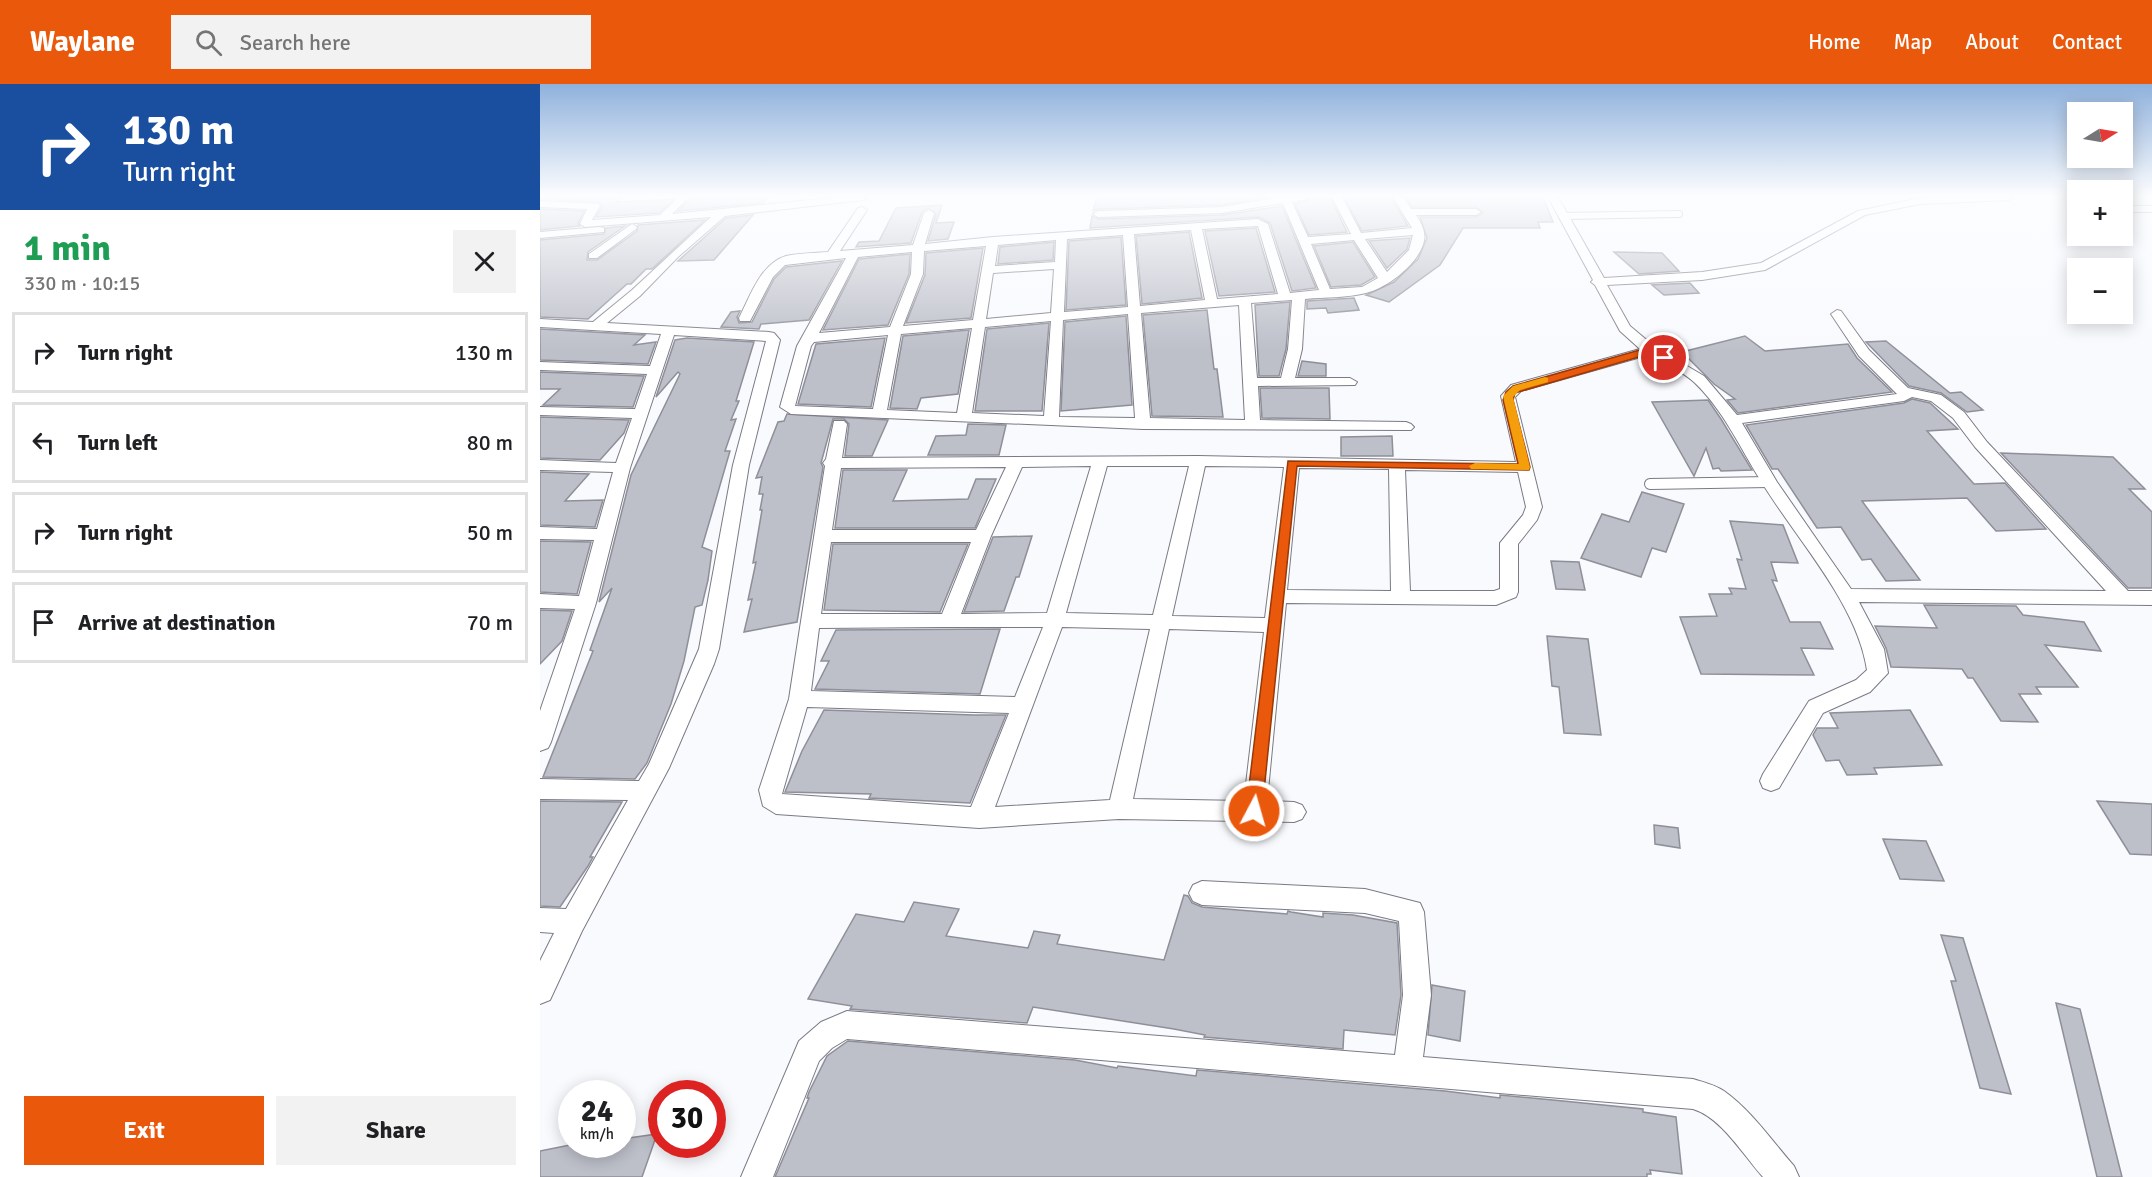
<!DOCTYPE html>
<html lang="en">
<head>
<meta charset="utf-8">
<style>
	body { margin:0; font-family:Signika,sans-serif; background:#f2f2f2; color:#202124; height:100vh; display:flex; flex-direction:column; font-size:22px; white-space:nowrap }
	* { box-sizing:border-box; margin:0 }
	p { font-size:20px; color:#757577 }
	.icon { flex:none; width:33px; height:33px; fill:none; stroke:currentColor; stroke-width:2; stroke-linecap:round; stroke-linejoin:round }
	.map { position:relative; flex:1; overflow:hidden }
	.drawer { display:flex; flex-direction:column; background:#fff; width:540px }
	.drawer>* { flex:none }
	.hud { background:#1a4fa0; color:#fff; overflow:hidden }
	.needle { width:39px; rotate:79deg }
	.fabs { position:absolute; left:1527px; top:18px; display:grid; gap:12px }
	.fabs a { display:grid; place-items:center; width:66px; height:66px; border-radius:0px; background:#fff; box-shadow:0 3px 15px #0003; font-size:30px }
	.speed { position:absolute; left:18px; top:996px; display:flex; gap:12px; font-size:30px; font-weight:700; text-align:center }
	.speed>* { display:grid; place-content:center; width:78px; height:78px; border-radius:50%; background:#fff; box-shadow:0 3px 15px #0003; line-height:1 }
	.speed small { font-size:15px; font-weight:400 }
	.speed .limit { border:9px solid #d22; background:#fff; color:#111 }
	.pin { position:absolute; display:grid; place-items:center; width:51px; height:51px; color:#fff; margin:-26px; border:3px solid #fff; border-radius:50%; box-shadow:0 2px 6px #0007 }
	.me { position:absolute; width:66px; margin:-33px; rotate:6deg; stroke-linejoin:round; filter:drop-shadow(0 0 4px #0008) }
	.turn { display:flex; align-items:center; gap:21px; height:126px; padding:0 24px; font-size:27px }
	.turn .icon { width:78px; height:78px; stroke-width:2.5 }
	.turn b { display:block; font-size:42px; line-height:51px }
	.round { display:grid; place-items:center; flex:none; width:63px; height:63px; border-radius:0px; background:#f2f2f2 }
	.summary { display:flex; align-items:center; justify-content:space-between; height:102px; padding:0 24px }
	h1 { font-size:36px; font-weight:700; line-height:45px; color:#1e9e55 }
	.cta { display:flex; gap:12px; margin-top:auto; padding:12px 24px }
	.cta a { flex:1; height:69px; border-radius:0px; background:#ea580c; color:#fff; font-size:24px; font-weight:700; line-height:69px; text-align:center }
	.cta a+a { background:#f2f2f2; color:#202124 }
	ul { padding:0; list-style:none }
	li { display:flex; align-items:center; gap:18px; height:81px; margin:0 12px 9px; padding:0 12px; border:3px solid #e0e0e0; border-radius:0px }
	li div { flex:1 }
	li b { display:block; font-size:22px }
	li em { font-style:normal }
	header { display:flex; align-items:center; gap:36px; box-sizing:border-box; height:84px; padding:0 30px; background:#ea580c; color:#fff }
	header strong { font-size:28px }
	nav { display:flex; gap:33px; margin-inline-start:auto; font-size:21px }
	.search { width:420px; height:54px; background:#f2f2f2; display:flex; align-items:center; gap:15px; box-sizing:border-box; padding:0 21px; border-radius:0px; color:#757577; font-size:22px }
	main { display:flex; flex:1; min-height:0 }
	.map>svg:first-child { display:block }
	.building { fill:#bdbfc9; stroke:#8e8f99; stroke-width:1.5 }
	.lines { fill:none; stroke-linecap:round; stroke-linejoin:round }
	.lane-far1-casing { stroke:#797a84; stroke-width:8 }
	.lane-casing { stroke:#797a84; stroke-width:12 }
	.street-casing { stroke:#797a84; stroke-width:2 }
	.lane-far1 { stroke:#fff; stroke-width:6 }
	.lane { stroke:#fff; stroke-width:10 }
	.street { fill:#fff; fill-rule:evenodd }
	.route { fill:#ea580c; stroke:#983908; stroke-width:1.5 }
	.slow { fill:#f59e0b }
</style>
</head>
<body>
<header>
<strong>Waylane</strong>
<div class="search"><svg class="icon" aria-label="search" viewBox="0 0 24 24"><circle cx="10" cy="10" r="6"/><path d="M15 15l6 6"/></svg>Search here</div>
<nav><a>Home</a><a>Map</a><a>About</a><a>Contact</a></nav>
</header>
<main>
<section class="drawer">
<div class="hud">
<div class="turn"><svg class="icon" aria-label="right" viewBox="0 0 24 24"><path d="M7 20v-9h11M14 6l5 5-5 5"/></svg><div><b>130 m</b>Turn right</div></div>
</div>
<div class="summary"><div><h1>1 min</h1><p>330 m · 10:15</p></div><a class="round"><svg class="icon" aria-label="close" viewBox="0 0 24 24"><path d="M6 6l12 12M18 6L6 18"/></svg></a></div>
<ul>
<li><svg class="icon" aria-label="right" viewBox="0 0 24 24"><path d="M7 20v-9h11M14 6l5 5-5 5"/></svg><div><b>Turn right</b></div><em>130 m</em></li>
<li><svg class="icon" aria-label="left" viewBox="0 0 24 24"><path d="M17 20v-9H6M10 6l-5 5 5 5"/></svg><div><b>Turn left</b></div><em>80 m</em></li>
<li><svg class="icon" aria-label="right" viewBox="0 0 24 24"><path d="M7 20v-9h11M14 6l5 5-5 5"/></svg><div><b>Turn right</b></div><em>50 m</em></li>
<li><svg class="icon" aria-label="arrive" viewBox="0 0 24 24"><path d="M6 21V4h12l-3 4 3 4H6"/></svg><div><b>Arrive at destination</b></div><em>70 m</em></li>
</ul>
<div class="cta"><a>Exit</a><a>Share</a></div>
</section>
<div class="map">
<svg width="1612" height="1093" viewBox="0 0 1612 1093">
	<rect width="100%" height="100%" fill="#f9fafe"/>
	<!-- building -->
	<g class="building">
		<path d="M0,113H83L76,118L134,115L119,129L56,133L62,123L59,118L0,115Z"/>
		<path d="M165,113H228L223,119L138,127L151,114Z"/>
		<path d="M557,113H729L682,121L558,125L553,127Z"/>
		<path d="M770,113H790L807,148L769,151L755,120L767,117Z"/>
		<path d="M804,113H851L868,142L822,147Z"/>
		<path d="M865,113H1003L1013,138H998L1000,144H923L900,181L849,218L826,211L854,198L878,175L887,154L880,133H936L943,129L936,123H872Z"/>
		<path d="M402,121L396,139L414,138L408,155L388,157L396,130L388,124L382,128L371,159L316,163L319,158L339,157L356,124Z"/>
		<path d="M742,122L776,204L752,207L730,139L719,133L550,144L552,132L558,135L682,131Z"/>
		<path d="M0,125L44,127L38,139L40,142L0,146Z"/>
		<path d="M213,131L174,176L138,177L186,134Z"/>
		<path d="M165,136L112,185H106L91,200H87L48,235L0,233V156L64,150L66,144L85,142L48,168L47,176H57L97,147L98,141Z"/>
		<path d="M716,144L735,208L679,212L665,147Z"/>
		<path d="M649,148L662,214L602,220L596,152Z"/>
		<path d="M581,153L586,221L526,226L529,157Z"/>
		<path d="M870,154L867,165L847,184L829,157Z"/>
		<path d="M514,158L513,176L458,180L460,163Z"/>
		<path d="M813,158L835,193L821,201L791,203L774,162Z"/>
		<path d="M443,164L431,234L366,239L385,191L386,169Z"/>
		<path d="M1074,168L1122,169L1139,187L1099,190Z"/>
		<path d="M370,170L369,190L348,241L283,246L319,175Z"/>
		<path d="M302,177L269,236L221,240L219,245L181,243L191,228L200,227L197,233L199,239L212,238L234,195L246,183Z"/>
		<path d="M1150,199L1159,209L1124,211L1112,201Z"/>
		<path d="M814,214L819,226L788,229L786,224L767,225V217Z"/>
		<path d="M750,218L746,265L739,292H719L715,221Z"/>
		<path d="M667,226L674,285H677L683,333L612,332L603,231Z"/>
		<path d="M586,232L592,321L521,327L525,238Z"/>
		<path d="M509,239L502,327H435L447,245Z"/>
		<path d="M0,245L105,251L94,261L116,258L108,280L0,276Z"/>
		<path d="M429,246L418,310L381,314L377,325L350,324L363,252Z"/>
		<path d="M1205,252L1225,267L1308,260L1317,274L1352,308L1198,329L1187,316L1195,315L1174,300L1142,268Z"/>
		<path d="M147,254L214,258L196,317H199L191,336L196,335L185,367H190L162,463L172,467L168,496L162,521L155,523L144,577L131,620L107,679L95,695L3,693L53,567L50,566L72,504L59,518L91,391L140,290L138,288L116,313L135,256Z"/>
		<path d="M345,254L331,323L258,320L276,260Z"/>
		<path d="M1346,257L1410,309L1421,308L1443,326L1427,328L1401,309L1369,302L1326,258Z"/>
		<path d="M762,277L786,280V292H758Z"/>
		<path d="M0,288L104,292L93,323L3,321L20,305H0Z"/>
		<path d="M720,304H789L790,335L722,334Z"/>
		<path d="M1372,315L1390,319L1418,345L1387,347L1434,400L1465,399L1506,445L1456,447L1427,414L1322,417L1380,496L1346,497L1331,475L1322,476L1301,443L1277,444L1238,385H1232L1206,341L1364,319Z"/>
		<path d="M1168,316L1181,335L1212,386L1181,387L1179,384L1173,385L1166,364L1154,392L1112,318Z"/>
		<path d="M247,330L348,336L332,372H305L309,340L304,335H293L281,379L283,383L257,538L204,548L212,515L208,516L216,478L213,479L222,426H220L223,410H219L222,393L216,394L238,338L244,337Z"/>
		<path d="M0,333L89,336L84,349L60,376L0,374Z"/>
		<path d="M428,340L466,341L459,371H388L396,352L426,351Z"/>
		<path d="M852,352L853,372H801V353Z"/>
		<path d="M1461,369L1573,373L1605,405H1589L1612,428V504H1588Z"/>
		<path d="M303,386H367L353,417L428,415L436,395H456L435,444H295Z"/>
		<path d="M0,388L49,390L25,417L63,416L55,443L0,441Z"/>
		<path d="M1102,408L1144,420L1126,468L1112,464L1101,493L1041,474L1062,430L1089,438Z"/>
		<path d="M1190,437L1243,441L1258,479L1231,478L1237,497L1232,496L1250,538H1280L1293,565L1261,564L1274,591L1161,590L1140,533L1177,532L1169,510H1192L1189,504L1206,505L1197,475L1202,476Z"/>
		<path d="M492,452L479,493H476L464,527L424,528L453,453Z"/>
		<path d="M0,457L51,458L37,510L0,508Z"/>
		<path d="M293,460H428L400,528L284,526Z"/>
		<path d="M1011,477L1039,478L1045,506L1016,505Z"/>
		<path d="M1384,521L1476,522L1483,531L1544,538L1561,567L1505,561L1538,603H1496L1501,610H1479L1498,638L1461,637L1433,594H1428L1422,585L1351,583L1346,564L1335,542L1397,544Z"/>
		<path d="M0,526L32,527L22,557L0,580Z"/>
		<path d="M460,545L440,610L275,605L289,577H281L296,546Z"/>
		<path d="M1007,552L1048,555L1061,651L1024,649L1019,603L1012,602Z"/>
		<path d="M284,626L434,631H466L430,719L329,714L331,710L245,708L262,667Z"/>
		<path d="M1370,626L1402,681L1334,684L1337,690L1307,691L1299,676L1286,677L1273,651L1277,644H1298L1290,629Z"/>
		<path d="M0,717L82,718L50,773H53L48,782L20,823L0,822Z"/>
		<path d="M1557,717L1612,720V771L1590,770Z"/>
		<path d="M1114,741L1138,744L1140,764L1115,760Z"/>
		<path d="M1343,755L1386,757L1404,797L1360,795Z"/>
		<path d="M644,811L648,812L652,819L662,823L747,830L748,827L751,828L783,833V829L813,831L857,839L861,911L855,951L804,946L803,965L664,953L665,951L634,945L493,923L487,939L310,925L312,922L268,915L316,830L364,838L374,818L419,825L406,852L488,864L494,847L520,851L517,860L624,876Z"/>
		<path d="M1401,851L1423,854L1471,1010L1440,1004L1411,897H1416Z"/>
		<path d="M892,901L925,907L920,957L888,951Z"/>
		<path d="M1516,919L1540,925L1582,1093H1557Z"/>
		<path d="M308,957L535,976L577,984L578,982L656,992L657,986L905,1007L960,1014V1011L1013,1016L1103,1025V1028L1136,1033L1142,1090L1110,1086L1111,1090H1107V1093H235L269,1014H267L269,1008L287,972Z"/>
		<path d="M117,1050L102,1093H0V1067L35,1060H82V1055Z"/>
	</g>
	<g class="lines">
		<defs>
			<g id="lane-far1">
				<path d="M1584,125H1612"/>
				<path d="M1023,132L1139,130"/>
			</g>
			<path id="lane" d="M1110,400L1229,398"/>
			<g id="street">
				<path d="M139,113H149L132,130L300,113H328L323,116L185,132L138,173L100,212L67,239L229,248L234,249L240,256L209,381L179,565L174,580L129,684L42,847L10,916L0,920V877L14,849L0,848V824L26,825L88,716L0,715V695L99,697L109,680L159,565L193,381L226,257L134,251L90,384L56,519L11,658L8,664L0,667V627L35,525L0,524V510L39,512L54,456L0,455V443L57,445L73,388L0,386V376L76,379L92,334L0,331V323L95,325L107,290L0,286V278L110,282L121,250L0,243V235L53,238L92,206L171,133L45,143L40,140L47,125L0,123V117L59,120L60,122L52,136L120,131Z"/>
				<path d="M740,113H768L767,115L752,118L768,153L811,150L792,113H802L821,149L872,144L853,113H863L871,125H936L941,128L936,131H876C881,139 886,147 884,157C879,180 847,204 826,209C807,214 785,213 765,215L762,265L755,294H810L817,298L815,301L718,302L720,336L866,338L871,340L874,343L871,346L603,345L251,330L240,323L257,262L306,174L245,181L233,193L210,237H200L199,234C210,213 220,180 246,172C259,169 274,169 288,168L318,124L322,123L327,126L300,167L373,161L384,129L389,126L394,129L385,160L453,153L718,135L728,140L750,209L779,206L743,119L682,129L558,133L553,130L558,127L682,123ZM718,142L738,210L677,215L662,145ZM651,146L665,216L600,222L594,150ZM583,151L588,223L524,228L527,155ZM873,151L869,166L847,188L825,155ZM516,156L515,178L455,182L458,161ZM814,156L838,194L822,203L790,205L771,160ZM446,162L433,236L363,242L383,190L384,167ZM372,168L371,190L350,243L279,249L318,173ZM514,185L511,229L446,235L453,189ZM752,216L748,265L741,294H717L711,219ZM699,221L705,336L610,334L601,229ZM588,230L595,334L519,333L523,236ZM511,237L504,332L432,329L445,243ZM432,244L417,329L347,326L361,250ZM348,251L333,325L255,322L271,262L274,258Z"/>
				<path d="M1008,113H1018L1064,194L1162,188L1221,179L1318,127L1380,114L1474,113L1469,116L1380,120L1325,131L1225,186L1162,196L1067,201L1090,242L1115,263L1164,292L1197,331L1357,310L1319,272L1291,230L1297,226L1301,227L1329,266L1368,304L1401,311L1424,328L1447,358L1588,507H1612V521L1319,518L1344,565L1348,589L1330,608L1283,629L1239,704L1231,707L1223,704L1220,697L1223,690L1269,617L1316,596L1327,586C1317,519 1256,455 1221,397C1200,364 1184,327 1155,299C1143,287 1123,279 1108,271L981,307L975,313L1002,423L997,436L978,460V508L976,513L956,521L746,519L727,717L754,718L762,721L766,728L762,735L754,738L579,735L439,744L236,730L223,722L219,706L249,615L285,382L283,379L286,375L294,337H304L307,340L302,374L658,372L976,378L961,312L971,301L1100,265L1080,247L1055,201L1051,198L1053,196ZM1372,313L1391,317L1413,334L1435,363L1566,507L1311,505L1237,398L1202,339L1364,317ZM551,382L507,529L421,530L451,452L482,383ZM567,382H649L613,531L526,529ZM665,382L744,383L725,534L632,532ZM466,383L436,446H292L301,384ZM759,384L849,385L851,507L747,506ZM865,386L978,388L986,423L983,431L960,459V505L954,507H870ZM291,458H431L402,530H281ZM403,543H503L475,613L271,607L279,544ZM522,543L610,545L570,716L455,723ZM629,545L724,548L704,717L593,715ZM267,623L469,629L431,723L242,710Z"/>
				<path d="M92,140L97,143L96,145L57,174H49V170Z"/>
				<path d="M60,143L64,144V148L0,154V148Z"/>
				<path d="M662,797L825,805L880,819L884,828L891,911L883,973L1153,995C1163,998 1175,1001 1184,1007C1211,1026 1232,1057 1254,1082L1259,1093H1223C1203,1071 1182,1034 1153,1025L307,955L292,964L279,977L233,1093H201L259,957L281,938L307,927L855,971L863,911L859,837L825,829L662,821L653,817L649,809L653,801Z"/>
			</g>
		</defs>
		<!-- lane-far1 casing -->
		<use href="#lane-far1" class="lane-far1-casing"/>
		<!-- lane casing -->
		<use href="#lane" class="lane-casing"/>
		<!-- street casing -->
		<use href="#street" class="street-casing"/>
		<!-- lane-far1 -->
		<use href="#lane-far1" class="lane-far1"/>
		<!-- lane -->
		<use href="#lane" class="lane"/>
		<!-- street -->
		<use href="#street" class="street"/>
	</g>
	<!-- sky -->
	<linearGradient id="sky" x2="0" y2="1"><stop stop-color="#8fb1dc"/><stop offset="0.42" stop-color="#fcfdff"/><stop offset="1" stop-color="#fcfdff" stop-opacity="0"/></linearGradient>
	<rect width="1612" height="266" fill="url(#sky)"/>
	<!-- route -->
	<path class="route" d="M1110,263L1129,274L1124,277L1109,270L975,309L973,316L990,383L989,386L757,382L722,727L720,732L714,734L708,732L706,727L748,377L978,380L963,316L966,308L973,302Z"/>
	<!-- slow -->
	<path class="slow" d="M1005,293L1008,294V298L980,306L973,313L990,383L989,386L931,385L929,382L935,379L979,380L963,312L973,302Z"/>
</svg>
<div class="fabs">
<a><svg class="needle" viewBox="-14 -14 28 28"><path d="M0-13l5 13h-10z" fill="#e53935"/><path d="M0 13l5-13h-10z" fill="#757577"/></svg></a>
<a>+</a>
<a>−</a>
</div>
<div class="speed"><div>24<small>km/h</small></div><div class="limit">30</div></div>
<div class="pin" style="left:1124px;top:274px;background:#d93025"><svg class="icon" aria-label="arrive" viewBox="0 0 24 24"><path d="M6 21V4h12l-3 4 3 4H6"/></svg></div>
<svg class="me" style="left:714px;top:727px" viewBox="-20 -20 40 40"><circle r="17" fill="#ea580c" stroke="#fff" stroke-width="3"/><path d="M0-11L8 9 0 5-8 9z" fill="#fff"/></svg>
</div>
</main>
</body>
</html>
